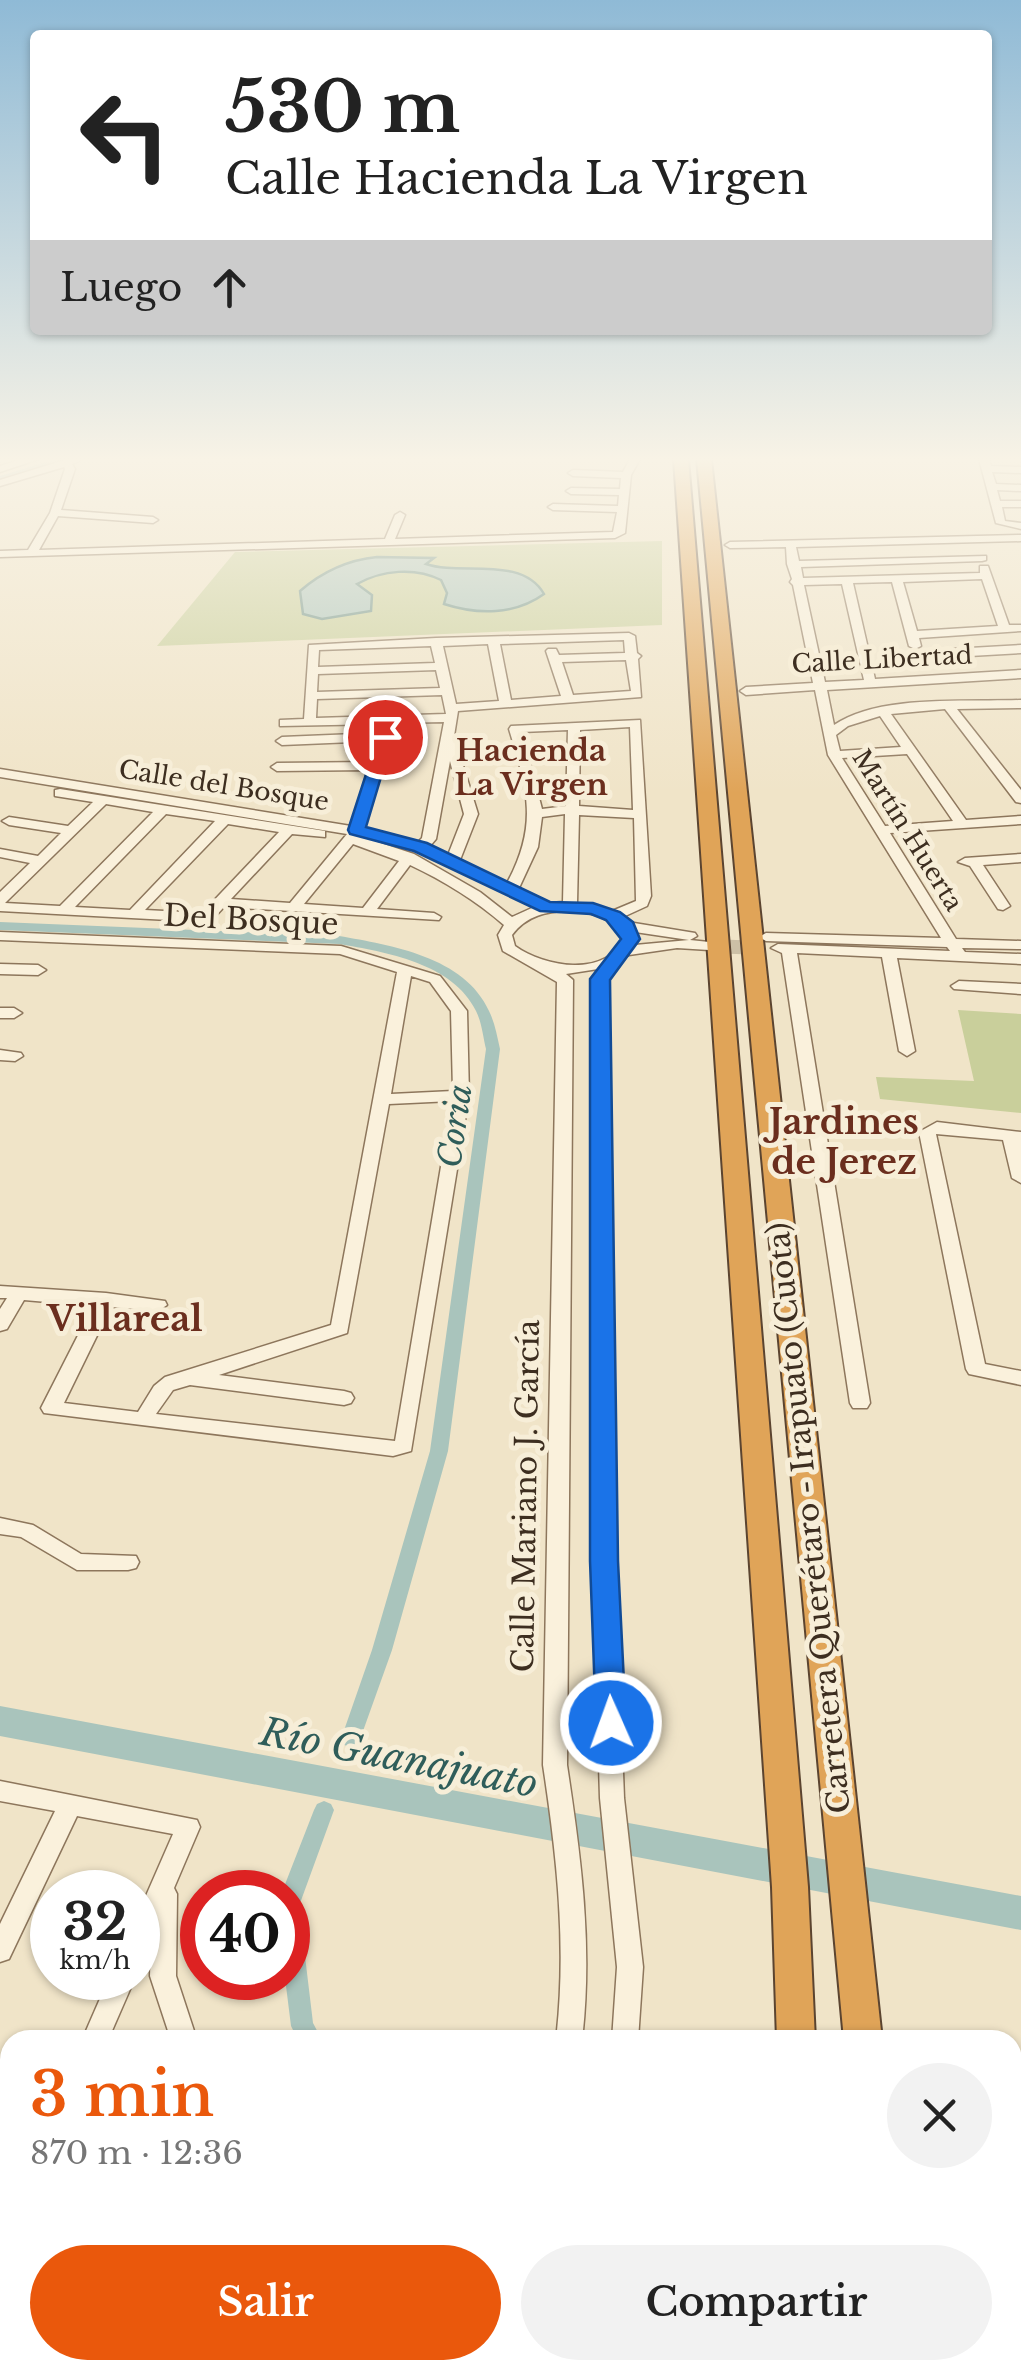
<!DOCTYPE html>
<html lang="es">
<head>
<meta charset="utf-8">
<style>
	body { margin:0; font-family:"Libre Baskerville",serif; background:#f2f2f2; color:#222; height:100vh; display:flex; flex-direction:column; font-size:38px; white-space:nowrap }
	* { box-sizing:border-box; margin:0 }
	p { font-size:32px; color:#767676 }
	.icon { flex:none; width:55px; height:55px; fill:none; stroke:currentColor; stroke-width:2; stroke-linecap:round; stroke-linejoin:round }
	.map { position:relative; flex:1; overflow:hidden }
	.sheet { position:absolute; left:0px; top:2030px; width:1022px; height:350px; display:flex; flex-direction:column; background:#fff; border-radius:30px 30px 0 0; box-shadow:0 2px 8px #0004 }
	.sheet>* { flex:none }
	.top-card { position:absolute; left:30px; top:30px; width:962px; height:305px; border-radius:10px; box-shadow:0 2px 8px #0004; background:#fff; color:#222; overflow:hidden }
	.speed { position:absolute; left:30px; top:1870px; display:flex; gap:20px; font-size:50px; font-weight:700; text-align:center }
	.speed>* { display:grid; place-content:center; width:130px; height:130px; border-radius:50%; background:#fff; box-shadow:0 2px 8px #0004; line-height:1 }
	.speed small { font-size:25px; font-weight:400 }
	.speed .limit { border:15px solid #d22; background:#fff; color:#111 }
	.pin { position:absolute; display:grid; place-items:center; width:85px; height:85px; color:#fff; margin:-42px; border:5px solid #fff; border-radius:50%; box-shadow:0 2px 10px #0007 }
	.me { position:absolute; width:110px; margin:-55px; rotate:358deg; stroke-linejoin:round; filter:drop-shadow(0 0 8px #0008) }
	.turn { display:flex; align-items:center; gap:35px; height:210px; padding:0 30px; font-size:45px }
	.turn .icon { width:130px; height:130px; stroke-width:2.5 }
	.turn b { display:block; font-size:70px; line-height:85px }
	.then { display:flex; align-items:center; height:95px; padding:0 30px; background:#0003; gap:20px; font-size:38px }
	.round { display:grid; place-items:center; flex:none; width:105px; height:105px; border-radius:52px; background:#f2f2f2 }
	.head { display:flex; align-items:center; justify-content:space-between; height:170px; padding:0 30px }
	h1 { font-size:60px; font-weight:600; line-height:75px; color:#ea580c }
	.button { display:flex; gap:20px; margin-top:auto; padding:20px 30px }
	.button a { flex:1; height:115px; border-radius:60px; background:#ea580c; color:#fff; font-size:40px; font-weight:600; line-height:115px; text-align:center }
	.button a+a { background:#f2f2f2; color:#222 }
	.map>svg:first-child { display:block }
	.green { fill:#c9cf9b }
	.water { fill:#a9c4bc; stroke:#6f938a; stroke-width:2.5 }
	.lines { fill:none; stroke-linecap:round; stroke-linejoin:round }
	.canal { fill:#a9c4bc; fill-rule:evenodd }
	.river { fill:#a9c4bc; fill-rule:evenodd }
	.minor-tunnel { stroke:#ccc0a6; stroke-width:14; stroke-dasharray:14 6; stroke-linecap:butt }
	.minor-casing { stroke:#8d765c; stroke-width:3 }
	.major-casing { stroke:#5b4430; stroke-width:4 }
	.highway-casing { stroke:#5b4430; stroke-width:4 }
	.minor { fill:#faf1dc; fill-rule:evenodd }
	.major { fill:#f3d9a0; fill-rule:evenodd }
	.highway { fill:#e0a458; fill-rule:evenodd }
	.route { fill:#1a73e8; stroke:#114b97; stroke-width:2.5 }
	.labels { text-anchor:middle; stroke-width:10; stroke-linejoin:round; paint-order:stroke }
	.far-street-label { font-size:25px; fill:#3d2e20; stroke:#f7eed8 }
	.far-quarter-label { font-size:30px; font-weight:bold; fill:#6b2e1e; stroke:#f7eed8 }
	.street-label { font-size:30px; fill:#3d2e20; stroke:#f7eed8 }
	.water-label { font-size:32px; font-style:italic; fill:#2f5d5a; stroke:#f7eed8 }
	.quarter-label { font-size:35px; font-weight:bold; fill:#6b2e1e; stroke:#f7eed8 }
	.near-water-label { font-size:38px; font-style:italic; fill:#2f5d5a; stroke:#f7eed8 }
</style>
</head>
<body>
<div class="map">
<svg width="1021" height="2380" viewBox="0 0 1021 2380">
	<rect width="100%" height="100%" fill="#f0e4c8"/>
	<!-- green -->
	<g class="green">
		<path d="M662,541V625L157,646L235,552Z"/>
		<path d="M958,1010L1021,1014V1113L880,1099L876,1077L974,1081Z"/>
	</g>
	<!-- water -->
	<path class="water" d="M377,557L434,558L426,564C461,576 522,555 544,594C515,615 478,615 444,604L447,593L441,580C415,567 382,570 357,584L372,595L371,611L322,619L303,614L300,591C323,571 347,560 377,557Z"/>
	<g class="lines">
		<!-- canal -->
		<g class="canal">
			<path d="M56,459H70L0,482V476Z"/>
			<path d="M0,922L339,936C391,945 465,957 489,1011C495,1023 497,1036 500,1049L448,1451L392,1650L358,1745L351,1747L344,1745L341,1739L372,1650L430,1451L486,1049C483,1037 482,1023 476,1011C453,963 385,952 339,944L0,930Z"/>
			<path d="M324,1801L331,1804L334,1810L299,1906L313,2023L322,2040H298L291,2026L285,1978H288V1892H282L314,1810L317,1804Z"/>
			<path d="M673,2370H702L706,2380H677Z"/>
		</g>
		<!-- river -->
		<path class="river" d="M0,1706L1021,1896V1930L0,1736Z"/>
		<!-- minor-tunnel -->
		<path class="minor-tunnel" d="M709,946L767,948"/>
		<defs>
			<g id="minor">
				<path d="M22,459H39L0,472V466Z"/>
				<path d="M68,459L81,460L72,464L75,469L61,510L153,517L158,520L153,523L58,516L39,550L385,539L395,515L400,512L405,515L395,539L613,532L617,512L553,510L548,507L553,504L618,506L619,495L571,494L566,491L571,488L620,489L621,478L573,476L568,473L573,470L623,472L630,459H640L631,475L625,533L615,538L0,557V551L28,550L50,513L65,469L64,467L0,486V480Z"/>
				<path d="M979,459H989L991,466L1021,467V473L992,472L996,484L1021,485V491L997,490L1000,501H1021V507H1002L1005,521L1021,523V529L996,523Z"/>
				<path d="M1021,535V541L796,547L799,561L986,556V560L982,561L801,567L803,578L980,573V566H988L1009,625H1021V631L919,638L921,646L915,649L909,646L892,582L853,583L875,679L1021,670V678L827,690L834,725C879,694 967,702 1021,700V708L957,709L1021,790V803L1016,802L945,709L891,714L966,820L1021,816V824L890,833L956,939L1021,941V949L962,948L965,952L1021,954V964L897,958L915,1051L907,1056L899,1051L882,957L797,953L870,1403L867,1408H853L850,1403L782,953L771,948L778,944L950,951L947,947L766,941L759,937L766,933L941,938L828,755L815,690L746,695L740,691L746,687L813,683L793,585L790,582L792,579L787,564L786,547L730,548L725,545L730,542ZM982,579L998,626L917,631L903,582ZM842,584L864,680L825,682L804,585ZM880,716L901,747L840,751L836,735L848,726ZM907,754L953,821L885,826L842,758Z"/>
				<path d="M629,633L635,636L637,653L641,656L638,659L641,697L458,711L454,736L478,814L460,860L507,883C539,824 527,789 509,729L511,726L640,720L651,896L647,906L623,917L628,922L695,933L697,936L690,940L709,942L716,946L709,950L677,948L629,955L618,961L608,979L615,1561L624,1798L643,1967L638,2040H612L617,1967L600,1798L593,1561L592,979L598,969L566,974L573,980L567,1765C581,1857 593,1947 582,2040H556C567,1947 557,1857 543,1765L557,982L503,951L498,935L504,925C475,900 444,881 410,865L377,909L434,913L441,917L439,920L224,907L211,921L206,922L0,911V892L30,863L0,857V849L38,856L61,833L9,825L2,821L9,817L68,826L93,802L55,796V790L60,789L325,831V837L292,834L231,899L290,903L347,834L0,777V769L351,826L368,770L277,771L271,767L277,763L370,762L377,741L282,745L276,741L282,737L379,733L382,724L280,726V720L304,719L309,645L436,638ZM624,640L625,653L559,655L556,649H548L546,651L561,696L511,700L500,644ZM488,644L499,701L456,704L443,646ZM431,646L435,663L318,667L319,650ZM626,660L631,691L573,695L562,662ZM436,670L440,688L317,692L318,674ZM442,695L446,714L316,718L317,699ZM444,722L422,838L418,842L364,829L394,723ZM630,727L633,810L579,806L580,730ZM568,730L566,806L542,809L522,732ZM450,761L464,814L448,855L430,846L436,839ZM106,804L153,812L60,906L5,903ZM166,814L215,821L130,910L75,907ZM565,814L563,902L550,903L519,888L538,847L542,817ZM579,815L634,818L636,901L612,911L577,903ZM228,824L279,832L202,913L145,910ZM359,836L416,850L534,907L512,917L480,892L414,854ZM353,844L399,861L363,908L304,904ZM570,910C593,913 613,917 624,939C604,978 544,967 515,946L512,935C527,915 546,912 570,910ZM635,932L689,940L635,945L638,939Z"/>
				<path d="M1021,645V653L917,659L911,655L917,651Z"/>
				<path d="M1021,854V862L983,865L1010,906L1003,910L998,909L970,866L958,862L965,858Z"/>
				<path d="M0,932L341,946L440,976L467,1011L469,1096L411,1451L393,1456L44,1413L41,1408L93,1306L24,1300L7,1329L0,1331V1309L7,1298H0V1286L106,1293L165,1301L167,1305L158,1311L111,1307L64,1403L138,1412L154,1386L165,1377L331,1325L397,972L340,954L0,940ZM411,976L430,982L451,1011L453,1091L391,1094ZM452,1101L395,1441L156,1414L173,1390L190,1385L344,1405L351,1403L354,1398L351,1393L344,1391L219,1375L347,1333L389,1104Z"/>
				<path d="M0,964L38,965L46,970L38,975L0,974Z"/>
				<path d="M959,981L1021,984V994L954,989L951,986Z"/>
				<path d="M0,1008H14L22,1013L14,1018H0Z"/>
				<path d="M0,1050L21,1053L23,1056L15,1061L0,1060Z"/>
				<path d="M937,1122L1021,1132V1183L1012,1178L1003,1140L936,1134L985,1364L1021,1371V1385L969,1374L966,1369L919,1132Z"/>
				<path d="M0,1518L33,1525L81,1554L136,1556L139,1562L136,1568L128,1570H77L21,1537L0,1534Z"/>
				<path d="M0,1781L197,1820L200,1827L174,1888L177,1894L176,1976L197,2040H171L150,1976L151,1942L147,1950L138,1953V1914L173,1834L77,1816L9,1959L0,1962V1924L55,1811L0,1801Z"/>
				<path d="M109,1978H135L108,2040H82Z"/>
				<path d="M1013,2057L1021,2058V2143L1012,2140Z"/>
				<path d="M0,2125L10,2127V2153L0,2151Z"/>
				<path d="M462,2370H492L488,2380H458Z"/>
				<path d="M518,2370H548L545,2380H515Z"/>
			</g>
			<path id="major" d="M0,2345L10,2348V2370H82L86,2380L0,2379Z"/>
			<g id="highway">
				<path d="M674,459H688L808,1887L815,2040H777L772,1887Z"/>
				<path d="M697,459H711L882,2040H844Z"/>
				<rect x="788" y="2370" width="44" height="10"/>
				<path d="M878,2370H922L923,2380H879Z"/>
			</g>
		</defs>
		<!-- minor casing -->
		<use href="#minor" class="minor-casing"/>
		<!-- major casing -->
		<use href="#major" class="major-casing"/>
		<!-- highway casing -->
		<use href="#highway" class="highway-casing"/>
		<!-- minor -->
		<use href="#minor" class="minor"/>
		<!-- major -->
		<use href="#major" class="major"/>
		<!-- highway -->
		<use href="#highway" class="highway"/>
	</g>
	<!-- sky -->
	<linearGradient id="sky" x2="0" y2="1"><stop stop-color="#8fbad6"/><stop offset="0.58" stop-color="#f8f3e6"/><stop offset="1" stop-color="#f8f3e6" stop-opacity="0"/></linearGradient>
	<rect width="1021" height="793" fill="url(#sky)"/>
	<!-- route -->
	<path class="route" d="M379,734L393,737L366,827L427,843L550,902L593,903L620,912L633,922L640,939L610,980L618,1561L626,1723L621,1732L611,1735L600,1732L596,1723L590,1561V979L621,939L606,920L591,914L540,911L414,851L350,834L348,830Z"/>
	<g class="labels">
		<!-- far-street labels -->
		<g class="far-street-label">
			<text transform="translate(882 659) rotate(-3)" y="9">Calle Libertad</text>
			<text transform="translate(224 785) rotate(9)" y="9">Calle del Bosque</text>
			<text transform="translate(908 830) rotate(58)" y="9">Martín Huerta</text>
		</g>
		<!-- far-quarter labels -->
		<g class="far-quarter-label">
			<text x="531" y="761">Hacienda<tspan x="531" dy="34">La Virgen</tspan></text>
		</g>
		<!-- street labels -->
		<g class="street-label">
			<text transform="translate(251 920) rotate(3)" y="10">Del Bosque</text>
			<text transform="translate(526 1496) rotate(-89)" y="10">Calle Mariano J. García</text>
			<text transform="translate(809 1518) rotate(-96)" y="10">Carretera Querétaro - Irapuato (Cuota)</text>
		</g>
		<!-- water labels -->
		<g class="water-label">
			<text transform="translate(455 1126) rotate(-82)" y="11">Coria</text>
		</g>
		<!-- quarter labels -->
		<g class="quarter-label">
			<text x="844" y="1134">Jardines<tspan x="844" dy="40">de Jerez</tspan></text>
			<text x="125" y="1331">Villareal</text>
		</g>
		<!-- near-water labels -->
		<g class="near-water-label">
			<text transform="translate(399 1758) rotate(11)" y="13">Río Guanajuato</text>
		</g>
	</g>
</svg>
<div class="speed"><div>32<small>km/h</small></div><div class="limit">40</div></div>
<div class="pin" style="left:385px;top:737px;background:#d93025"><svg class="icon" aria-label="arrive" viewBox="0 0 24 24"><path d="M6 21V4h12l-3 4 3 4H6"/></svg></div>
<svg class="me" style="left:611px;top:1723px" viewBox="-20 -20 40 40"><circle r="17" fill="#1a73e8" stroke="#fff" stroke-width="3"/><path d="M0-11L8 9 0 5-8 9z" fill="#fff"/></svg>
<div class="top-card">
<div class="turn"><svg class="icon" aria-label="left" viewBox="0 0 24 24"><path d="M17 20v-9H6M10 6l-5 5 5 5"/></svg><div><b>530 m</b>Calle Hacienda La Virgen</div></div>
<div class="then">Luego<svg class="icon" aria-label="ahead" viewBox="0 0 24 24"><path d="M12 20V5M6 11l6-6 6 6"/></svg></div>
</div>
<section class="sheet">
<div class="head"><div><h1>3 min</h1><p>870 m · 12:36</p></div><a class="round"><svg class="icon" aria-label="close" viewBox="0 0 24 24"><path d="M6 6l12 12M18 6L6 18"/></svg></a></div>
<div class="button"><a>Salir</a><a>Compartir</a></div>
</section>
</div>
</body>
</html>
